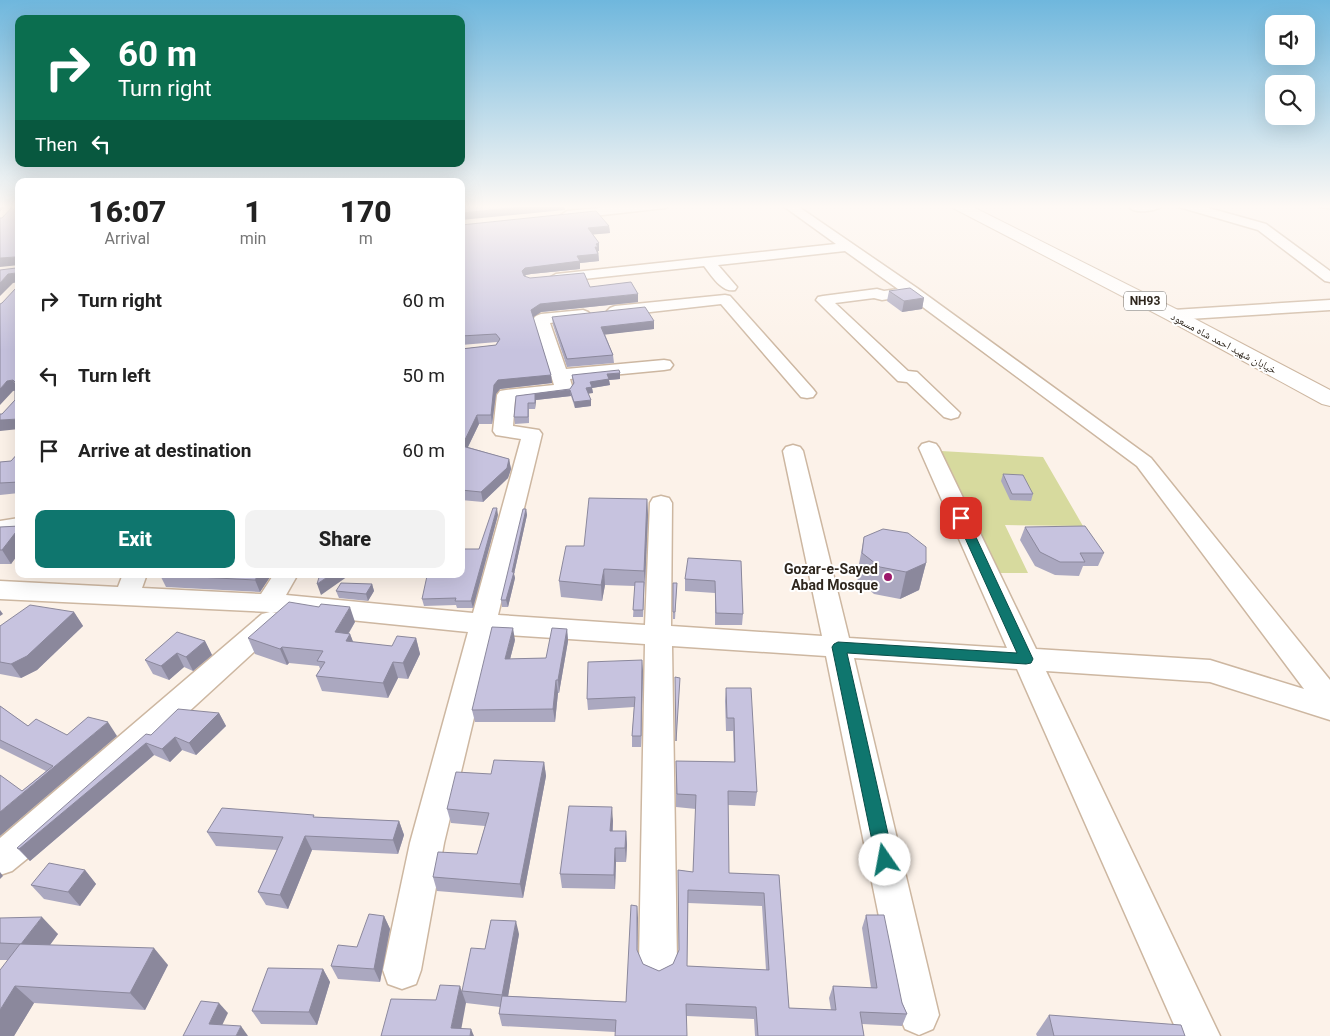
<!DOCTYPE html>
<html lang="en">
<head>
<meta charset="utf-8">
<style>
	body { margin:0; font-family:Roboto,"Noto Naskh Arabic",sans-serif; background:#f2f2f2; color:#222; height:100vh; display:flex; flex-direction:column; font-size:19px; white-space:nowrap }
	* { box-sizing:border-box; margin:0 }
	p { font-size:16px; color:#767676 }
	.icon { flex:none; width:28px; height:28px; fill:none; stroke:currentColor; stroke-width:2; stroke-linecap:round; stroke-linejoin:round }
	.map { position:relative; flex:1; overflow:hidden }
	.side { position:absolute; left:15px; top:178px; width:450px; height:400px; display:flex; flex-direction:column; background:#fff; border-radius:10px; box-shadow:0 5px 20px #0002 }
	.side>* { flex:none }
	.guide { position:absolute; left:15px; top:15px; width:450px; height:152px; border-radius:10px; box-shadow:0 5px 20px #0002; background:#0b6e4f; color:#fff; overflow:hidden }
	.tools { position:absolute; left:1265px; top:15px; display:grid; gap:10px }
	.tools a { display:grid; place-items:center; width:50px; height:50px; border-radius:10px; background:#fff; box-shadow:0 5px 20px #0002; font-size:25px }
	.pin { position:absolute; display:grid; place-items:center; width:42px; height:42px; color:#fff; margin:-21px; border-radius:10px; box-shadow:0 2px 8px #0006 }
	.me { position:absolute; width:55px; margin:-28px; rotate:348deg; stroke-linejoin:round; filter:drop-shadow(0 0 4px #0008) }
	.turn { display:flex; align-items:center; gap:18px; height:105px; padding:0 20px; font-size:22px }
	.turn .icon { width:65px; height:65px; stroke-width:2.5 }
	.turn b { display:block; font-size:35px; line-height:42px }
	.then { display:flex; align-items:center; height:48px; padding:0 20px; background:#0003; gap:10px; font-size:19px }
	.eta { display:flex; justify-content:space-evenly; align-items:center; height:85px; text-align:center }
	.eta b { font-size:30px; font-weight:800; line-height:35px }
	.action { display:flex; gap:10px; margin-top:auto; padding:10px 20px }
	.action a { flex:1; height:58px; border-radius:10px; background:#0f766e; color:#fff; font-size:20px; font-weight:800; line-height:58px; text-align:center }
	.action a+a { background:#f2f2f2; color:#222 }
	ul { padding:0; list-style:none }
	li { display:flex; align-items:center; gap:15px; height:75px; padding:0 20px }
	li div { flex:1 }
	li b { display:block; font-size:19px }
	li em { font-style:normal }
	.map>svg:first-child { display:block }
	.green { fill:#d7da9e }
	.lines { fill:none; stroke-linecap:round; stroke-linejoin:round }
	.street-casing { stroke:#cdb7a1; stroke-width:3 }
	.primary-casing { stroke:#cdb7a1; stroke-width:2 }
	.street { fill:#fff; fill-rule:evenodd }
	.primary { fill:#fff; fill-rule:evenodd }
	.wall { fill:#aba8c0; fill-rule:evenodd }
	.shaded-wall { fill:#8b889c }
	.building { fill:#c7c3df; stroke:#8b889c; fill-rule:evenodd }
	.route { fill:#0f766e; stroke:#0a4d48 }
	.poi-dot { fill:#9c186b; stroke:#fff; stroke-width:2 }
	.labels { text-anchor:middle; stroke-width:4; stroke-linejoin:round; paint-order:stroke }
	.far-street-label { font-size:11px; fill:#2f271e; stroke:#fff }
	.shield { fill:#fff; stroke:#6d6862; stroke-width:1 }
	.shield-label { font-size:12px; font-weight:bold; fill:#2f271e }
	.poi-label { font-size:14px; font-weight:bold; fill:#2f271e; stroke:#fff; text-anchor:end }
</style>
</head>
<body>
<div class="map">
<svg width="1330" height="1036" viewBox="0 0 1330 1036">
	<rect width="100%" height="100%" fill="#fcf2e9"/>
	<!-- green -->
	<path class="green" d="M941,451L1043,457L1083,526L1005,525L1028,573H994Z"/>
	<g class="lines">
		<defs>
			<g id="street">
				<path d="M630,205H671L665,208L567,219L561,215L567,211Z"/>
				<path d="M782,205H796L917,288L1151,458L1330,680V720L1210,682L1046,671L1220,1036H1179L1017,669L854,658L939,1015L933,1029L919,1035L905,1029L899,1015L826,656L672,646L677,963L671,976L658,982L645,976L639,963L645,644L494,634L444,843L421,970L416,984L402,989L388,984L383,970L410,843L468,632L272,612L280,614L284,621L280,628L39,849L12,871L0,875V838L262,614L270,612L0,599V581L118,587L123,574H147L142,588L261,594L274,574H298L286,595L473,613L521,439L496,435L493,431L497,395L500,391L506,390L554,385L533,319L536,316L541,314L583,310L588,312L591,315L588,318L550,323L566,369L664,360L670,361L673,365L670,369L664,370L570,379L573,389L570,393L515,400L513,426L539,430L542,434L498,615L645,625L650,503L653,498L661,496L669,498L672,503L671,626L822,636L783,451L786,447L793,445L800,447L803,451L849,638L1007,648L919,448L922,444L929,442L936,444L939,448L1036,649L1210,660L1304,689L1137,466L908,296L882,300L874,298L835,303L908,371L917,372L960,413L958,417L951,419L944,417L907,382L898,381L816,300L818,297L823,296L877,289L884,291L898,289L845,251L718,265L737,287L735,290C722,293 712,276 704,266L556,282L549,278L556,274L836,244Z"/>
				<path d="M1164,205C1157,211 1137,214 1130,208L1134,205Z"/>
				<path d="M1177,205H1198L1266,224L1330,271V282L1325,281L1258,230L1179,207Z"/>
				<path d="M1318,205H1330V208L1320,207Z"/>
				<path d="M725,295L730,296L813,389L816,393L813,397L807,398L801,397L721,304L615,316L610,314L607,311L610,308L615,306Z"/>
				<path d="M1330,300V310L1173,320L1168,318L1165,315L1168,312L1173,310Z"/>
				<path d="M19,518V532L0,535V521Z"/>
			</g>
			<path id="primary" d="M951,205H969L1180,311L1330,390V406L1322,404L1166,319L953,208Z"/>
		</defs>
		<!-- street casing -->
		<use href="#street" class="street-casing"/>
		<!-- primary casing -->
		<use href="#primary" class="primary-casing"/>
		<!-- street -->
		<use href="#street" class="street"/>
		<!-- primary -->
		<use href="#primary" class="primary"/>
	</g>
	<!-- wall -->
	<g class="wall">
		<path d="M461,225L609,226L610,233L593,234L599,243V251H598L599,261L580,263V269L531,274L526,275L524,277L530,278L590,287L638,302L541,312L533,317L551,375L552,383L500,389L496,394L492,424H479L468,447L509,459L511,469L508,478L483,502L461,500V349L496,345L497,342L461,345Z"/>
		<path d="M889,291L924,298L922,309L902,312L887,301Z"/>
		<path d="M552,317L654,321V329L605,334L613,355L614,363L567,367L553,325Z"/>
		<path d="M620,373V379L609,380L610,385L592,388L593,393H588L591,406L575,408L571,396L536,400L535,409H529V423L515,424L514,417L516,396L570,389L573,384L572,375Z"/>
		<path d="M19,452V493L0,495V462L11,461Z"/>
		<path d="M1003,474L1033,494L1031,501L1010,500L1001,481Z"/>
		<path d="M647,499L648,515L643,617H633L635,586L605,585L602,601L561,597L559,581L584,546Z"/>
		<path d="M526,509L527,515L514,574L515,578L508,607H502L501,600Z"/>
		<path d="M498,515L473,608H457L456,605L424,606L422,599L438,576L479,549Z"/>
		<path d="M19,526V553L11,564H0V527Z"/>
		<path d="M1025,527L1104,553L1098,566H1083L1079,576L1055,575L1035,566L1020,540Z"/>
		<path d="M864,537L926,563L919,590L900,599L874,594L857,579L859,564Z"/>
		<path d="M741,561L743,614L742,625H715V593L685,591V579Z"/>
		<path d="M161,574H272L260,592L166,587L160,575Z"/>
		<path d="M673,583H677L675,619H673Z"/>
		<path d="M372,584L374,591L368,601L339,598L336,591Z"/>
		<path d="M74,612L83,626L37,670L21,678L0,674V626Z"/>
		<path d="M355,622L349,633L350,634L353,642L392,646L416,638L420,654L408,679L398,678L388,698L322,691L316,676L320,669L319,666L289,663L287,665L255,654L248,638Z"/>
		<path d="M567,629L568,641L559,693H558L555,722H475L472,710L515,640L510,659L546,658Z"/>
		<path d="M205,641L212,655L193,671L184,667L169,680L153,674L145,660Z"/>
		<path d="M643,670L641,747H632V736L634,707L588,710L587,699Z"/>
		<path d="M726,688L757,792L755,806L728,805L729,873L779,875L789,1008L831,1010L829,998L833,986L871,988L862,928L866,915L907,1014L902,1026L862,1024L864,1036H755L754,1019L687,1016L615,1032L502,1026L499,1014L500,1007L466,1003L381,1036L462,991L485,949L519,934L508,996L626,1002L637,906V952L643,964L659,971L673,964L679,951L678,870L693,872L696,809L676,807V761L734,762L733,731H726L725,701ZM688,903L762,906L766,970L687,966Z"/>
		<path d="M0,706L28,726L67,735L117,736L22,791L46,771L0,748Z"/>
		<path d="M219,713L226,726L196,755L182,750L170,762L154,755L30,861L17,848L151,735Z"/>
		<path d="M544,762L546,776L523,898L437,891L433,877L477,854L485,826L451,823L447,809L491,774Z"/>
		<path d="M315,817L399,821L404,835L398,854L312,850L288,909L266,905L258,892L277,850L216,846L207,832Z"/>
		<path d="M613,821V831H626L627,845L626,862H616L615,889L562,888L560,874Z"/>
		<path d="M85,870L96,884L80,906L44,899L31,885Z"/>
		<path d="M384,916L390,929L380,982L338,979L331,966L357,947Z"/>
		<path d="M0,918L58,934L50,945L168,965L145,1010L34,1003L14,1036H0L8,960H0Z"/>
		<path d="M323,969L330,982L317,1025L261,1024L252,1011Z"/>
		<path d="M1049,1015L1185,1036H1037L1036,1034Z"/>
	</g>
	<!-- shaded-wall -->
	<g class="shaded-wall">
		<path d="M0,205H5L0,212Z"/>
		<path d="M543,205H564L565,210L461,220V213Z"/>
		<path d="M609,226L610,233L588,235V228Z"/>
		<path d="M599,243V251H598L599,261L580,263V269L531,274L526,275L522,279V271L525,268L577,256L595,247L596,244Z"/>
		<path d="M15,257L19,265L0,267V258Z"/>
		<path d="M16,273L19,282L13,283L0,296V283L8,274Z"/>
		<path d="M638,294V302L541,312L532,318L531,310L540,304Z"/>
		<path d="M924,298L922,309L902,312L904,301Z"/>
		<path d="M654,321V329L602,335L601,327Z"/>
		<path d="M620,373V379L609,380L610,385L592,388L593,393L587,394L586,388L590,382L607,374Z"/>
		<path d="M551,375L552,383L500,389L496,394L492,424L491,415L494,385L498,380Z"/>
		<path d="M13,380L19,390L13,391L0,405V389L7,381Z"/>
		<path d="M570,390L571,396L536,400L535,409V394Z"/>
		<path d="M591,400V406L575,408L574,402Z"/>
		<path d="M477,415L479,424L464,455L462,446Z"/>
		<path d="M19,419V429L0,431V420Z"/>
		<path d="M509,459L511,469L508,478L483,502L481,492Z"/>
		<path d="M647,499L648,515L645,587L644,571Z"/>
		<path d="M497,508L498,515L473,608L471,601Z"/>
		<path d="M526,509L527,515L514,574L515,578L508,607L506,600Z"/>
		<path d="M19,528V553L11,564L2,550Z"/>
		<path d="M926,563L919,590L900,599L906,572Z"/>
		<path d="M604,569L605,585L602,601L601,585Z"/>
		<path d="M259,574H272L260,592L255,580Z"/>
		<path d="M332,574H351L321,595L317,584Z"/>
		<path d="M372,584L374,591L368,601L366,594Z"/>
		<path d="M350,607L355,622L340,647L335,632Z"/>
		<path d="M0,610L3,614L0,616Z"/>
		<path d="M74,612L83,626L37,670L21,678L11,664Z"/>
		<path d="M513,628L515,640L507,671L505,659Z"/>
		<path d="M567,629L568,641L559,693L558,680Z"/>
		<path d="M350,634L356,649L346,641Z"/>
		<path d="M416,638L420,654L408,679L403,663Z"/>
		<path d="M205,641L212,655L193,671L186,657Z"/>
		<path d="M282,647L289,663L287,665L280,649Z"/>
		<path d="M177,653L184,667L169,680L161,666Z"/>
		<path d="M642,660L643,670L641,747V736Z"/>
		<path d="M393,662L398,678L388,698L383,683Z"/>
		<path d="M556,680L558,693L555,722L553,709Z"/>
		<path d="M219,713L226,726L196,755L189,743Z"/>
		<path d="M108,722L117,736L0,836V812Z"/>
		<path d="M175,737L182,750L170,762L162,749Z"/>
		<path d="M146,743L154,755L30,861L19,849Z"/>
		<path d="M544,762L546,776L523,898L520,884Z"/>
		<path d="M612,807L613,821L611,845L610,831Z"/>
		<path d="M399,821L404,835L398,854L393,840Z"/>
		<path d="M626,831L627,845L626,862L625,848Z"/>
		<path d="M305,836L312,850L288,909L280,895Z"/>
		<path d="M615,848L616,862L615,889L614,875Z"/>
		<path d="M85,870L96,884L80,906L68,892Z"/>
		<path d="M0,872L3,876L0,879Z"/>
		<path d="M637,906L638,918L637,963Z"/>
		<path d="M384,916L390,929L380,982L374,969Z"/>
		<path d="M42,917L58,934L38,961L21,944Z"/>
		<path d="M516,921L519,934L506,1008L502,995Z"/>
		<path d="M154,948L168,965L145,1010L130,993Z"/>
		<path d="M323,969L330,982L317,1025L309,1012Z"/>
		<path d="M15,986L34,1003L14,1036H0V1010Z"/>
		<path d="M460,986L466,1003L460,1036L451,1028Z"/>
		<path d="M219,1003L228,1013L218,1034L209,1024Z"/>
		<path d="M241,1026L248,1036H236Z"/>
		<path d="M471,1029L474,1036H470Z"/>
	</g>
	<!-- building -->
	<g class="building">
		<path d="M14,205H19V419L0,420V414H2L15,400V382L13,380L7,381L0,389V304L2,303L16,288V273L8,274L0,283V270L16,268L17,259L15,257L0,258V218H2Z"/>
		<path d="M461,205H543L461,213Z"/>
		<path d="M596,211L609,226L588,228L599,243L596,244L598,247H595L598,254L577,256L580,261L525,268L522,271L524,276L530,278L584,273L590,287L631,282L638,294L540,304L531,310L551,375L498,380L494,385L491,415H477L462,446L509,459L507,468L481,492L461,490V349L496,345L500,339L496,334L461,336V225Z"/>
		<path d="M910,288L924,298L904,301L889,291Z"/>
		<path d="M645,307L654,321L601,327L613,355L567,359L552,317Z"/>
		<path d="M619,370L620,373L607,374L609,379L590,382L592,387L586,388L591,400L574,402L570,390L535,394V403H528V417H514L516,396L570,389L574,383L572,375Z"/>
		<path d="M19,452V482L0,483V462L11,461Z"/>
		<path d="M1003,474L1023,475L1033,494H1012Z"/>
		<path d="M589,498L647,499L644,571L604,569L601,585L559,581L566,546H584Z"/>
		<path d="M493,508H497L471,601H455L456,598L422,599L427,576H438V574H461V549H479Z"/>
		<path d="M523,509H526L512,572H514L506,600H501Z"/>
		<path d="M19,526V528L2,550H0V527Z"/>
		<path d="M1085,526L1104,553H1080L1085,562H1060L1040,552L1025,527Z"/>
		<path d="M883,529L908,533L926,547V563L906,572L880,567L862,553L864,537Z"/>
		<path d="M688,558L741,561L743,614L716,613L715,581L685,579Z"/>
		<path d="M161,574H259L255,580L160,575Z"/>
		<path d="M320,574H332L317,584Z"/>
		<path d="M635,582H644L643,610H633Z"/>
		<path d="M341,583L372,584L366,594L336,591Z"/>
		<path d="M673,583H677L675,612H673Z"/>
		<path d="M289,602L319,607L321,604L350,607L335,632L350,634L346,641L392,646L397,636L416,638L403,663L393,662L383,683L316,676L325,662L317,661L323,651L282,647L280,649L248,638Z"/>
		<path d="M30,605L74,612L27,656L11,664L0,662V626Z"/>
		<path d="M492,627L513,628L505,659L546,658L552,628L567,629L558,680H556L553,709L472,710Z"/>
		<path d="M177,632L205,641L186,657L177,653L161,666L145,660Z"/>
		<path d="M642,660L641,736H632L635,697L587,699L588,662Z"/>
		<path d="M675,677L680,678L676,741Z"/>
		<path d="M726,688H751L757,792L728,791L729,873L779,875L789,1008L836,1010L833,986L877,988L866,915H884L902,1003L907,1014L860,1012L864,1036H758L756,1007L686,1004L687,1036H615L616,1020L499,1014L502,996L626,1002L631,905L637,906V950L643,964L659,971L673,964L679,950L678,870L693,872L696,795L677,794L676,761L735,762L734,718H727ZM688,890L764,893L769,970L687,966Z"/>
		<path d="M0,706L28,726L36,719L67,735L88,717L108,722L0,812V775L22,791L53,766L0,740Z"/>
		<path d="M178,709L219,713L189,743L175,737L162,749L146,743L19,849L17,848L146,734L151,735Z"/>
		<path d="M494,760L544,762L520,884L433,877L438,852L477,854L489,813L447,809L456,772L491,774Z"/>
		<path d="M569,806L612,807L610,831H626L625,848H615L614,875L560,874Z"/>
		<path d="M222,808L314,815L313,817L399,821L393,840L305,836L280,895L258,892L283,837L207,832Z"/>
		<path d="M49,863L85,870L68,892L31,885Z"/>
		<path d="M369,914L384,916L374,969L331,966L338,945L357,947Z"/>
		<path d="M42,917L21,944L0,943V918Z"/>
		<path d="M491,920L516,921L502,995L462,991L471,948L485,949Z"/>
		<path d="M20,944L154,948L130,993L15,986L0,1010V970Z"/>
		<path d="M268,968L323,969L309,1012L252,1011Z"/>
		<path d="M440,985L460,986L451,1028L471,1029L470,1036H381L391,999L436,1000Z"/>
		<path d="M201,1001L219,1003L209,1024L241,1026L236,1036H183Z"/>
		<path d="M1049,1015L1181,1025L1185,1036H1054Z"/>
	</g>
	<!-- sky -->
	<linearGradient id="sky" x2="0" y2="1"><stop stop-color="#6fb7dd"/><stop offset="0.59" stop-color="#fef9f5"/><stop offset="1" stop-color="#fef9f5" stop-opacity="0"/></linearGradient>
	<rect width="1330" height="350" fill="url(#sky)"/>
	<!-- route -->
	<path class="route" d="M961,515L967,518L1033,659L1031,663L1026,664L847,653L894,860L891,866L885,868L879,866L876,860L832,647L834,644L838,642L1017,653L956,518Z"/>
	<!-- markers -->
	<circle class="poi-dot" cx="888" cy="577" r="5"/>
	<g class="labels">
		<!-- far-street labels -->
		<g class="far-street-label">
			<text transform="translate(1224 343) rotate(28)" y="4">خیابان شهید احمد شاه مسعود</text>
		</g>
		<!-- shield labels -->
		<rect class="shield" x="1124" y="291.5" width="42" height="19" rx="4"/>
		<g class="shield-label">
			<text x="1145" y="305">NH93</text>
		</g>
		<!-- poi labels -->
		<g class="poi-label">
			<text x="878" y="574">Gozar-e-Sayed<tspan x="878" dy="16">Abad Mosque</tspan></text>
		</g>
	</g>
</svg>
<div class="tools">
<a><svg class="icon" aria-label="sound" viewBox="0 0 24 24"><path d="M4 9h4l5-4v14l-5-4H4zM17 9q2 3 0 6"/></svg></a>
<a><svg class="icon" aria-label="search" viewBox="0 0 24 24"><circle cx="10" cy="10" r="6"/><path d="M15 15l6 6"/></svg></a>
</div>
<div class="pin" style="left:961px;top:518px;background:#d93025"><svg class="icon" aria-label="arrive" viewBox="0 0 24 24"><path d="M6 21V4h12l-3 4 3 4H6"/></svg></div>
<svg class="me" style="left:885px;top:860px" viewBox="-20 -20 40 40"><circle r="19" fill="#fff"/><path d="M0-13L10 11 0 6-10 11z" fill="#0f766e"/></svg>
<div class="guide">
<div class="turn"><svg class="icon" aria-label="right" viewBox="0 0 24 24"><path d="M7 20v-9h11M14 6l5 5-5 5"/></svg><div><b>60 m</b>Turn right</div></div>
<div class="then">Then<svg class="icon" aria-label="left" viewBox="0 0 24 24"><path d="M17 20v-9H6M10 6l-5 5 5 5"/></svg></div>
</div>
<section class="side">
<div class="eta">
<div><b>16:07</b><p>Arrival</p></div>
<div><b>1</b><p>min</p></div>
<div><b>170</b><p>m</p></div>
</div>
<ul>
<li><svg class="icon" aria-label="right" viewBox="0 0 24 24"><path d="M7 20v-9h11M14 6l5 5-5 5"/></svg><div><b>Turn right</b></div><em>60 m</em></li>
<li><svg class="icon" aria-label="left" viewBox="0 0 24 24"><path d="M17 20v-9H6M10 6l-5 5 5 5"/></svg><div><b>Turn left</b></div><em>50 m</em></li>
<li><svg class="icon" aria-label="arrive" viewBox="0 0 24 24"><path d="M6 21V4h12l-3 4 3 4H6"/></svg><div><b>Arrive at destination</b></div><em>60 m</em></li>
</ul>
<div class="action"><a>Exit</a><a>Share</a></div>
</section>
</div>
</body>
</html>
